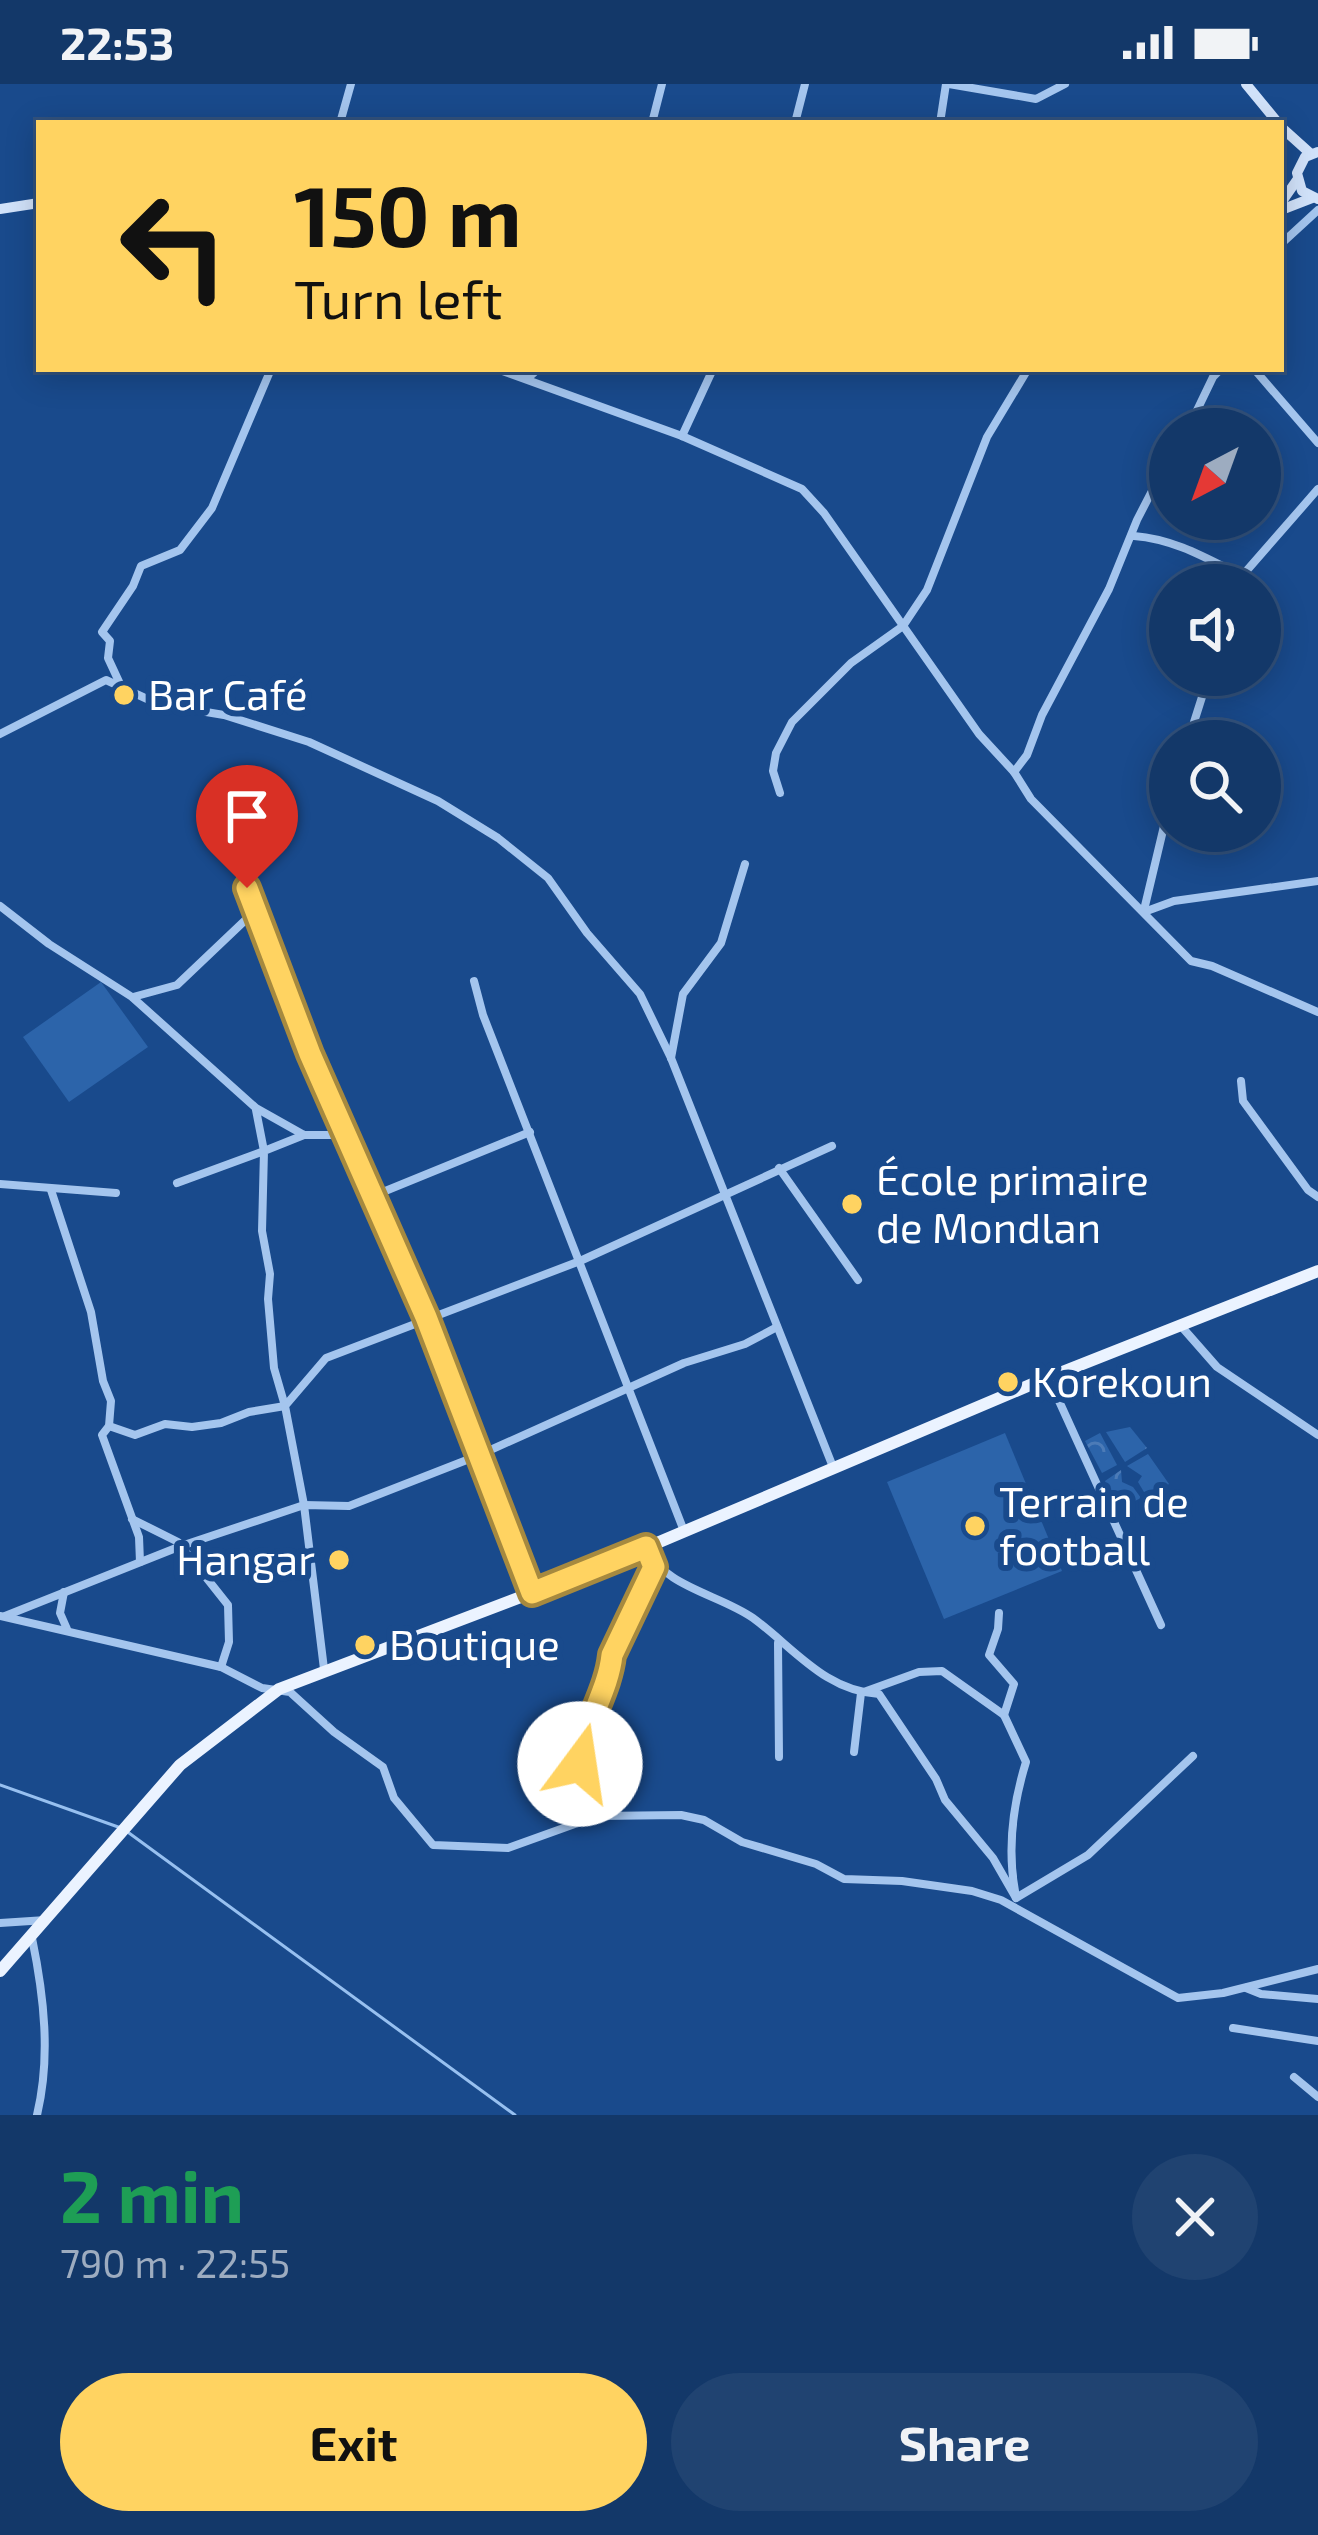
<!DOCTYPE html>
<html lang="en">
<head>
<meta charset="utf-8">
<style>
	body { margin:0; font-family:"Exo 2",sans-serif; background:#204371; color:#f1f3f6; height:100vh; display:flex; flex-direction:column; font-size:45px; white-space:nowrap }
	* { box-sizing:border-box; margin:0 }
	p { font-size:39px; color:#9dacc0 }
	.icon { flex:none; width:66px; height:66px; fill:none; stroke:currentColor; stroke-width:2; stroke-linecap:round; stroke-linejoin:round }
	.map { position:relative; height:2031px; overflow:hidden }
	.sheet { display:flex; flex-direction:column; background:#133869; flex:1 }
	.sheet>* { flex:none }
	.top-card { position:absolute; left:36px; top:36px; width:1248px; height:252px; border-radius:0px; box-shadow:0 6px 30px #0003,0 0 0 3px #32527d; background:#ffd361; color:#111; overflow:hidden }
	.needle { width:78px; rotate:221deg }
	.tools { position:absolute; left:1149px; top:324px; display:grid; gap:24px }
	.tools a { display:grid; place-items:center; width:132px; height:132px; border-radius:50%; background:#133869; box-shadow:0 6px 30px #0003,0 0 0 3px #32527d; font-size:60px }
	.pin { position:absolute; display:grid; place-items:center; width:102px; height:102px; color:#fff; margin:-123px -51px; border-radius:50% 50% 50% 0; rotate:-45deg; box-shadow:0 0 12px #0007 }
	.pin .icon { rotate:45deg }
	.me { position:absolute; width:132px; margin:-66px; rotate:14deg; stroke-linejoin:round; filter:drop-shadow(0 0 9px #0008) }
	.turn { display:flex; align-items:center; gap:42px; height:252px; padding:0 60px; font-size:54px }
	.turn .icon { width:156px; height:156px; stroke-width:2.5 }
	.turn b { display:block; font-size:84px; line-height:102px }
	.round { display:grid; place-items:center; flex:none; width:126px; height:126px; border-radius:63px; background:#204371 }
	.overview { display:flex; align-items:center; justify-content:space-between; height:204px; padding:0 60px }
	h1 { font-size:72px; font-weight:700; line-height:90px; color:#1e9e55 }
	.action { display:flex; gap:24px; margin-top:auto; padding:24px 60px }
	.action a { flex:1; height:138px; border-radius:72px; background:#ffd361; color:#111; font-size:48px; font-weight:700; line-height:138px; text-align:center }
	.action a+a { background:#204371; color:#f1f3f6 }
	.status { display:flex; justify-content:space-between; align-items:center; height:84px; padding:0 60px; background:#133869; direction:ltr }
	.status svg { height:33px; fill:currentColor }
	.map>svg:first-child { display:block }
	.park { fill:url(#park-crowns) }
	.pitch { fill:#2c64aa }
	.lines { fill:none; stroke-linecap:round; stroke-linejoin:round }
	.stream { stroke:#97c0f0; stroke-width:3 }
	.street { stroke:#a4c5ee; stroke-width:8 }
	.secondary { stroke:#d1e2fa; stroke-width:10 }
	.primary { stroke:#ebf3ff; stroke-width:12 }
	.route-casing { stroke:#a6893f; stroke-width:30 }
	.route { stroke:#ffd361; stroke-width:21 }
	.poi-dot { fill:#ffd361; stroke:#194a8c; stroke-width:4.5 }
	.labels { text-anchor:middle; stroke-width:12; stroke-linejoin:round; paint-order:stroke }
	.poi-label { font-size:42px; fill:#fff; stroke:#194a8c; text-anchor:start }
</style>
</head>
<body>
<div class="status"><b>22:53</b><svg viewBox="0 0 49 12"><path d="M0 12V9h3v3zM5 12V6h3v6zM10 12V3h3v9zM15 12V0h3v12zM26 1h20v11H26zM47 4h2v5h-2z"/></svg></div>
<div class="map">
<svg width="1318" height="2031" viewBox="0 0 1318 2031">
	<defs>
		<pattern id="park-crowns" width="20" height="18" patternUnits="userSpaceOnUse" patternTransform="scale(3)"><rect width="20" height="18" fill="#2c64aa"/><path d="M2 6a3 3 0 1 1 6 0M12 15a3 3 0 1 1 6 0" fill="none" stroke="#4c7bb7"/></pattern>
	</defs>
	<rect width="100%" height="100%" fill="#194a8c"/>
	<!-- park -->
	<g class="park">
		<path d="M1130,1343L1147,1364L1125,1378L1106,1348Z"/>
		<path d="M1100,1349L1117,1381L1102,1389L1085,1357Z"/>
		<path d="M1148,1370L1169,1400L1147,1413L1138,1398L1142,1392L1127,1382Z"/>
		<path d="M1121,1386L1122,1398L1133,1403L1141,1414L1118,1425L1105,1397Z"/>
	</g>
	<!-- pitch -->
	<g class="pitch">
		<path d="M101,898L148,963L69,1018L23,953Z"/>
		<path d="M1005,1349L1062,1487L944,1535L887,1398Z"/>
	</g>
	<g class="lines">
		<!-- stream -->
		<g class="stream">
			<path d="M0,1701L121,1744"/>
			<path d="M129,1749L515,2031"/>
		</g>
		<!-- street -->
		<g class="street">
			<path d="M949,0L1036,15L1065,0"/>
			<path d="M340,39L351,0"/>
			<path d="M652,39L662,0"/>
			<path d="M795,39L805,0"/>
			<path d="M940,39L946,0"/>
			<path d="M1281,160L1318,126"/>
			<path d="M497,285L682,352L802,405L824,429L979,650L1014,688L1031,715L1191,877L1212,882L1318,928"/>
			<path d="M1254,285L1318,359"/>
			<path d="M528,294L538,285"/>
			<path d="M1188,345L1213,293L1221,285"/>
			<path d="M682,352L713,285"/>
			<path d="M1134,452C1174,455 1206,474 1242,492"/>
			<path d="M1239,501L1242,492L1318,405"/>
			<path d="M121,602L108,574L110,557L102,548L133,502L141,482L180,466L212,424L271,285"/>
			<path d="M0,650L106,596L158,620L224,631L309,658L438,717L498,754L548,794L587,849L640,910L671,974L833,1383"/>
			<path d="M1188,657L1209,591"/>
			<path d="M1014,688L1027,671L1042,631L1109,505L1137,436L1170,372"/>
			<path d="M780,709L773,687L776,669L792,638L851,579L903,542L927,506L987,353L1028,285"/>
			<path d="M227,763L256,826L346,1057L426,1233L532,1509"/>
			<path d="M0,822L49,860L132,913L256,1024L304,1051H332L345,1056"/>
			<path d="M1144,826L1170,717"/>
			<path d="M1144,828L1174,817L1318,797"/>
			<path d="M474,897L483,931L684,1447"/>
			<path d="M133,913L177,901L256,826"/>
			<path d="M671,974L683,910L721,859L745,780"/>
			<path d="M1241,997L1243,1017L1308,1106L1318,1113"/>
			<path d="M779,1084L858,1196"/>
			<path d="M177,1099L264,1067L256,1026"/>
			<path d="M0,1100L116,1109"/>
			<path d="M51,1106L91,1228L103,1297L111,1317L109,1342L102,1351L139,1453L140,1478"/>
			<path d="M373,1112L530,1048"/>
			<path d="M1181,1242L1217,1283L1318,1351"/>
			<path d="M1049,1295L1161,1541"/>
			<path d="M109,1342L135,1351L165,1340L192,1343L221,1339L249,1328L285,1322L274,1284L268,1215L270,1190L262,1147L264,1067L304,1051"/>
			<path d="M132,1435L178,1458L228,1521L229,1558L221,1583"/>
			<path d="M646,1463C663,1503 719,1510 753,1534C794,1564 825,1607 879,1610L936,1695L945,1716L993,1774L1016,1814"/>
			<path d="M64,1508L60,1529L67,1545"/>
			<path d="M999,1529L998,1545L989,1571L1014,1600L1004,1631L1026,1678C1013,1720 1007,1763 1015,1807"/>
			<path d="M0,1532L221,1583L262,1604L290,1608L334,1648L383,1683L394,1714L433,1761L508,1764L597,1732L681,1731L704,1736L742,1758L816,1780L844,1795L902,1797L972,1807L1001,1816L1178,1914L1223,1909L1318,1885"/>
			<path d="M5,1532L181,1462L304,1421L349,1422L477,1372L684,1279L745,1260L777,1243"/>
			<path d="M778,1559L779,1673"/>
			<path d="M324,1585L304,1421L285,1322L326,1274L580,1177L832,1062"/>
			<path d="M854,1668L861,1609L919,1588L942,1587L1004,1631"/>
			<path d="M580,1680C583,1641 608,1609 612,1571L654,1483"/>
			<path d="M1016,1814L1088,1771L1193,1672"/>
			<path d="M0,1839L46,1836"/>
			<path d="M32,1854C44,1912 51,1973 37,2031"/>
			<path d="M1246,1904L1261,1910L1318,1915"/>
			<path d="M1233,1944L1318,1957"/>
			<path d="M1294,1993L1318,2013"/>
		</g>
		<!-- secondary -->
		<g class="secondary">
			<path d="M1246,0L1278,39"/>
			<path d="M1281,43L1311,70"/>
			<path d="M1318,68L1305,73L1297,89L1302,107L1318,115"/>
			<path d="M1281,119L1297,96"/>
			<path d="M0,125L39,119"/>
			<path d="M1281,126L1312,114"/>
		</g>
		<!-- primary -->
		<path class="primary" d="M0,1887L180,1681L279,1605L605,1481L1037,1298L1318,1187"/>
	</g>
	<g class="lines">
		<defs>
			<path id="route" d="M247,804L310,970L426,1233L532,1509L646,1463L654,1483L612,1571C608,1609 583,1641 580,1680"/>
		</defs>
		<!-- route casing -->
		<use href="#route" class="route-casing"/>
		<!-- route -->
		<use href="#route" class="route"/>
	</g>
	<!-- markers -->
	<g class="poi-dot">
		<circle cx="124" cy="611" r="12"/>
		<circle cx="852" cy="1120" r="12"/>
		<circle cx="1008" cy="1298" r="12"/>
		<circle cx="975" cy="1442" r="12"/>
		<circle cx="339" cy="1476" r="12"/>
		<circle cx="365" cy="1561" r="12"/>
	</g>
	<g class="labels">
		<!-- poi labels -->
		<g class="poi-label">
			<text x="148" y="626">Bar Café</text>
			<text x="876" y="1111">École primaire<tspan x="876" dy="48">de Mondlan</tspan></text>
			<text x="1032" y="1313">Korekoun</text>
			<text x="999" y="1433">Terrain de<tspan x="999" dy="48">football</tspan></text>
			<text x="315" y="1491" text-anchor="end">Hangar</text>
			<text x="389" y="1576">Boutique</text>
		</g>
	</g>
</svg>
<div class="tools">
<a><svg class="needle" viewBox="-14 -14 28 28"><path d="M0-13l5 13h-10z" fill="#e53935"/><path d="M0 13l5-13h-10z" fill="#9dacc0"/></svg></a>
<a><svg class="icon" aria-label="sound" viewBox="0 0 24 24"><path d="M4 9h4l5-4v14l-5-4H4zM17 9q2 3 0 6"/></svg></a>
<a><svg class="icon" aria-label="search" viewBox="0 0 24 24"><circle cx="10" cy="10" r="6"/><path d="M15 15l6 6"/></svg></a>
</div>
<div class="pin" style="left:247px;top:804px;background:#d93025"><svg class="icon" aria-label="arrive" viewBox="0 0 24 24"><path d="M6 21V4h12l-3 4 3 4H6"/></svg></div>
<svg class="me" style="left:580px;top:1680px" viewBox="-20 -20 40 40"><circle r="19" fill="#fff"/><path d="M0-13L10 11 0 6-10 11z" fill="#ffd361"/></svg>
<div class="top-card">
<div class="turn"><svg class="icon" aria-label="left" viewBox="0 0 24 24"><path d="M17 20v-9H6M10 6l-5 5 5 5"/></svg><div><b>150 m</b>Turn left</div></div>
</div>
</div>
<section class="sheet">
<div class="overview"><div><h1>2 min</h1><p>790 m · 22:55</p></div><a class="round"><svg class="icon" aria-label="close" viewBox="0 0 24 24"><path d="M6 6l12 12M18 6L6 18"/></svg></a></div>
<div class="action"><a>Exit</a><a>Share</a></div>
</section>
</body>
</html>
